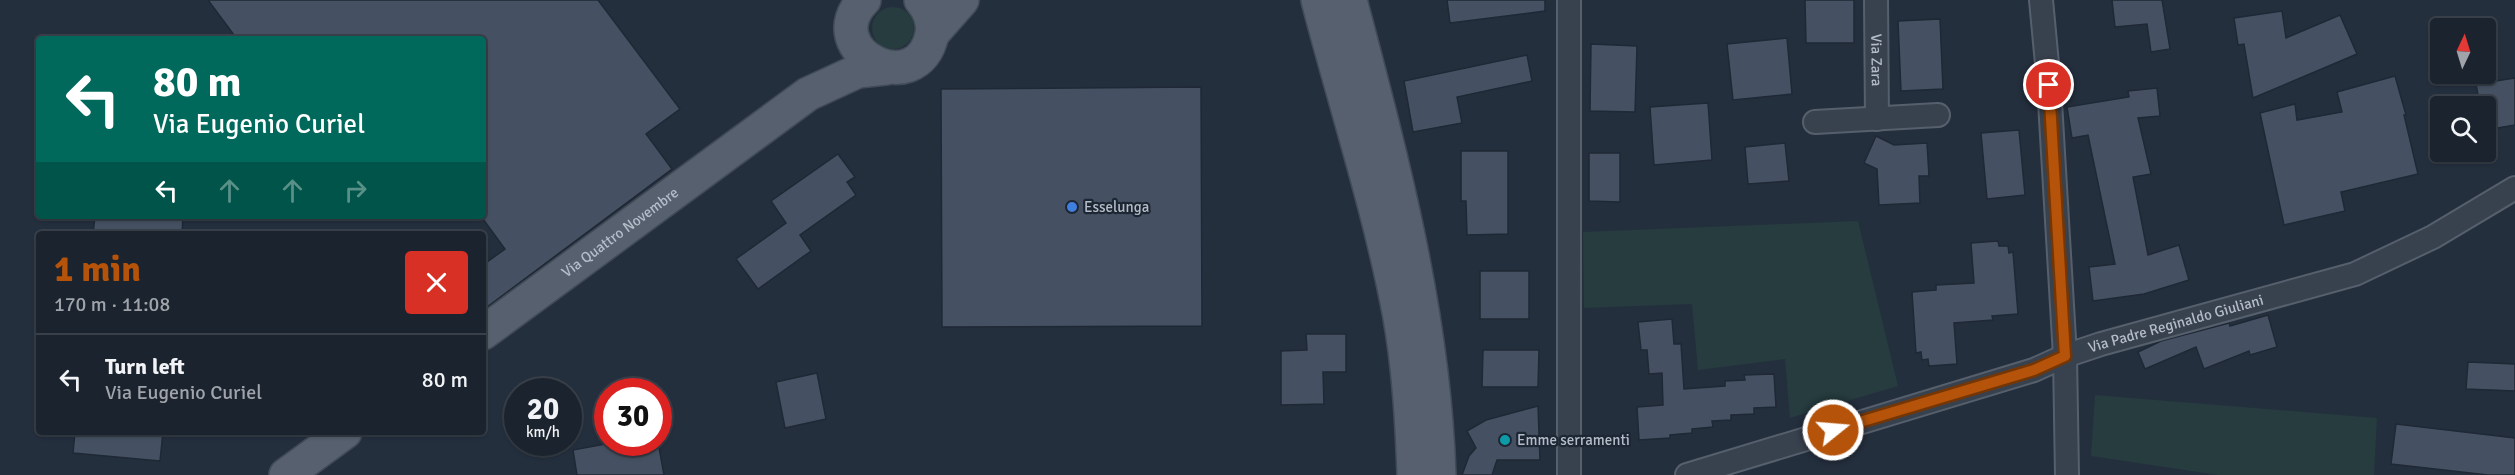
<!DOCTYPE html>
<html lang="en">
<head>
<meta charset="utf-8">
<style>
	body { margin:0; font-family:Signika,sans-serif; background:#282f3a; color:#f1f3f6; height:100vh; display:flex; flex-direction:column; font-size:22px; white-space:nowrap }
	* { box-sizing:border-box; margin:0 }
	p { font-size:20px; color:#a0a4aa }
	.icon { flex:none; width:33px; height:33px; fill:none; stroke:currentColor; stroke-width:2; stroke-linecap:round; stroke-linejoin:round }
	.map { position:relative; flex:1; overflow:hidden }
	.sheet { position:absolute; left:36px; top:231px; width:450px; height:204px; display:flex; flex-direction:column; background:#1b232e; border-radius:6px; box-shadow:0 2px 4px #0004,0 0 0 2px #39404a }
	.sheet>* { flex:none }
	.banner { position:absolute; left:36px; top:36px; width:450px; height:183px; border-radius:6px; box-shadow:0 2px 4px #0004,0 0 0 2px #39404a; background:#00695c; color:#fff; overflow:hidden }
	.needle { width:39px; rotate:4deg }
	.buttons { position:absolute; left:2430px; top:18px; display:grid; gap:12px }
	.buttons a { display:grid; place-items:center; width:66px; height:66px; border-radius:6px; background:#1b232e; box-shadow:0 2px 4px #0004,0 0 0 2px #39404a; font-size:30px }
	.speed { position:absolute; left:504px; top:378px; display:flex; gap:12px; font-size:30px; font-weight:700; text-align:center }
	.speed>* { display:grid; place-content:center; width:78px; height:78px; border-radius:50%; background:#1b232e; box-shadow:0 2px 4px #0004,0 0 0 2px #39404a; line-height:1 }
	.speed small { font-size:15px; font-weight:400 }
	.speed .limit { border:9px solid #d22; background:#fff; color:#111 }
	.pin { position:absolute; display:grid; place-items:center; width:51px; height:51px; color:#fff; margin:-26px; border:3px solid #fff; border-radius:50%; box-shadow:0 2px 6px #0007 }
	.me { position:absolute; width:66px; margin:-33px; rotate:73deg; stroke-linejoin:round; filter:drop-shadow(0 0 4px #0008) }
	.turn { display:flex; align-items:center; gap:21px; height:126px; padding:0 18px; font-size:27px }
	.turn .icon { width:78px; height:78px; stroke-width:2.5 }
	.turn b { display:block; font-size:42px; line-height:51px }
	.lanes { display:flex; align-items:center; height:57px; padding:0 18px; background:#0003; justify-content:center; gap:30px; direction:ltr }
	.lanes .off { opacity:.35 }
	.round { display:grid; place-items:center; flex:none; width:63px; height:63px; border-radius:6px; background:#282f3a }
	.headline { display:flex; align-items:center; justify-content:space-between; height:102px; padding:0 18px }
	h1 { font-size:36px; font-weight:700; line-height:45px; color:#b45309 }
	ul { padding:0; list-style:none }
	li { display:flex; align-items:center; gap:18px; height:90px; padding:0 18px; border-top:2px solid #39404a }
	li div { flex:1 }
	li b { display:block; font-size:22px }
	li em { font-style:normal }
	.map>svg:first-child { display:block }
	.green { fill:#263c3f }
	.building { fill:#455162; stroke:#1f2835; stroke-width:1.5 }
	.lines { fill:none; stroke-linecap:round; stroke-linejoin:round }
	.minor-casing { stroke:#565f6c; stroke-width:26 }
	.primary-casing { stroke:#414a57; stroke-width:36 }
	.minor { stroke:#38414e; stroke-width:22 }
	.primary { stroke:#56606e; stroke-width:33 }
	.route-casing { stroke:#753606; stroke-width:15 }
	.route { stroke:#b45309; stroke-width:10 }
	.shop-dot { fill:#3f7fe0; stroke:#1d2633; stroke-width:2 }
	.culture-dot { fill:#0f9aa8; stroke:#1d2633; stroke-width:2 }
	.labels { text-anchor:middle; stroke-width:4.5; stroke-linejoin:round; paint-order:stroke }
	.street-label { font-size:15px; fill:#b4bcc9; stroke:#1d2633 }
	.poi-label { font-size:15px; fill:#b4bcc9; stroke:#1d2633; text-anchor:start }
</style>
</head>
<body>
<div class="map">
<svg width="2515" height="475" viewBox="0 0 2515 475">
	<rect width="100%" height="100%" fill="#242f3e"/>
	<!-- green -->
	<g class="green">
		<circle cx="893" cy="28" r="21"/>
		<path d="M1858,221L1898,386L1790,418L1785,359L1698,370L1692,304L1584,308L1583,232Z"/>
		<path d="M2095,395L2377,418L2374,475H2218L2091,456Z"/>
	</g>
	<!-- building -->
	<g class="building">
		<path d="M208,0H598L680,109L646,134L672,169L483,310V265L505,249L483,219V39H237Z"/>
		<path d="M1447,0H1545V11L1450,23Z"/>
		<path d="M1805,0H1854V43H1806Z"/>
		<path d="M2112,0H2162L2170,49L2151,52L2147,24L2115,27Z"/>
		<path d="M2282,11L2286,38L2340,15L2357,54L2253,98L2244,44L2238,45L2234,18Z"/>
		<path d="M1940,19L1943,89L1901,91L1898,21Z"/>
		<path d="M1787,38L1792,94L1733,100L1727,44Z"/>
		<path d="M1591,44L1637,46L1635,112L1590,111Z"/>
		<path d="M1527,55L1532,81L1457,97L1462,123L1413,132L1404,81Z"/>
		<path d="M2395,76L2406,115H2404L2418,174L2341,192L2345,211L2284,225L2260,113L2295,104L2297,120L2342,112L2337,92Z"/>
		<path d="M2515,78V125L2486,130V106H2480L2476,84Z"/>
		<path d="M1201,87L1202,326L942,327L941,89Z"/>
		<path d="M2157,88L2160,116L2138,118L2151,174L2133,177L2148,255L2179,245L2189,280L2144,294L2093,301L2089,267L2115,264L2088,135L2072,138L2067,107L2129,97L2128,91Z"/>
		<path d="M1708,103L1712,160L1654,165L1650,107Z"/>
		<path d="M2019,130L2025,195L1987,199L1981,133Z"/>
		<path d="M1876,136L1894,145L1927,143L1929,176H1919L1920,203L1879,205L1877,169L1864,163Z"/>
		<path d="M1785,143L1789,181L1748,184L1745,147Z"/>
		<path d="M1461,151H1508V234L1467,235L1466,201H1461Z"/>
		<path d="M1589,153H1620V202L1589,201Z"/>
		<path d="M838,154L855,177L847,182L856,195L800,235L811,251L758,289L736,259L786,223L771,201Z"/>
		<path d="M95,216H183L182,234H93Z"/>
		<path d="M1998,241L1999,246H2008L2009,253L2013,252L2018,314L1992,316L1993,320L1954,323L1957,364L1929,366L1928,359L1922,360L1921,352L1916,353L1912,292L1936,290V285L1974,283L1971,243Z"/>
		<rect x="1480" y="271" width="49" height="48"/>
		<path d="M2268,315L2277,347L2250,355L2249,351L2204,369L2196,347L2145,369L2138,352L2161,341L2229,323L2230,326Z"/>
		<path d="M1672,319L1674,344H1681L1684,389L1725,386V381L1745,380L1744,375L1774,374L1776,407L1754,408V414L1731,415V420L1712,421L1713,427L1692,429V433L1670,435V438L1639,440L1637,407L1663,405L1662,373L1649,374L1647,350H1641L1638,322Z"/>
		<path d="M1306,334H1346V372H1323L1324,404L1281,405V351L1307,350Z"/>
		<path d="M1483,350H1539L1538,387H1482Z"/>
		<path d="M2468,362L2515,364V391L2466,389Z"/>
		<path d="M817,373L826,419L785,428L776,382Z"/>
		<path d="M1538,406L1540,460H1497L1492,475H1462L1469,456L1476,448L1467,431L1486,420Z"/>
		<path d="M2396,424L2515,438V475H2488L2391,464Z"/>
		<path d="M75,432H163L160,461L73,453Z"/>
		<path d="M616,442H658L664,475H577L573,450Z"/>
	</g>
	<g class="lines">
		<defs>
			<g id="minor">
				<path d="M1569,0V475"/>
				<path id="s1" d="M1876,0L1877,119"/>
				<path d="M2041,0L2049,85L2065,356L2067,475"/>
				<path d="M1815,122L1938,115"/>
				<path id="s2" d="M1687,475L2034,370L2065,356L2101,344L2355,274L2433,237L2515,188"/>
			</g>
			<g id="primary">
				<path d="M864,0C815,50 918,104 932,34C934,22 929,9 921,0"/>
				<path d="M1318,0C1345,104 1379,207 1399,312C1409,366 1412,421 1414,475"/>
				<path d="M1350,0C1391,155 1434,314 1439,475"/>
				<path d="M932,34L962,0"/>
				<path id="s3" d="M483,333L808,94L858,71L886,68"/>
				<path d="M286,475L345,432"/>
			</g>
		</defs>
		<!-- minor casing -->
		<use href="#minor" class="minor-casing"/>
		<!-- primary casing -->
		<use href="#primary" class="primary-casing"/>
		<!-- minor -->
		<use href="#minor" class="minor"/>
		<!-- primary -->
		<use href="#primary" class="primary"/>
	</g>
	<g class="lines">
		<defs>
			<path id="route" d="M1833,430L2034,370L2065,356L2049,85"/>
		</defs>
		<!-- route casing -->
		<use href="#route" class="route-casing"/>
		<!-- route -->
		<use href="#route" class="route"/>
	</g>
	<!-- markers -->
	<circle class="shop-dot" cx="1072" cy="207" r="6"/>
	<circle class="culture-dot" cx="1505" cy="440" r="6"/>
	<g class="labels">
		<!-- street labels -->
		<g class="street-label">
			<text dy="5" stroke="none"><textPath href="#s1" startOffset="60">Via Zara</textPath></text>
			<text dy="5" stroke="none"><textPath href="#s3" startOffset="170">Via Quattro Novembre</textPath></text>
			<text dy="5" stroke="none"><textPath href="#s2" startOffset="512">Via Padre Reginaldo Giuliani</textPath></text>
		</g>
		<!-- poi labels -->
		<g class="poi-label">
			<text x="1084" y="212">Esselunga</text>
			<text x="1517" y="445">Emme serramenti</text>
		</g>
	</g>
</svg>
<div class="buttons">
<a><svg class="needle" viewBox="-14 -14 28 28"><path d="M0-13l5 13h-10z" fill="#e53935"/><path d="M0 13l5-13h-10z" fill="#a0a4aa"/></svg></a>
<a><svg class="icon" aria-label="search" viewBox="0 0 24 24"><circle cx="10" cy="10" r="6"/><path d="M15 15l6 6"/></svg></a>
</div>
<div class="speed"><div>20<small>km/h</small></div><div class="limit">30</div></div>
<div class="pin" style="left:2049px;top:85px;background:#d93025"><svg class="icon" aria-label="arrive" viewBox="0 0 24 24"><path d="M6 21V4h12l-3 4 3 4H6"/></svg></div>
<svg class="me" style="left:1833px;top:430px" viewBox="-20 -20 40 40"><circle r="17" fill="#b45309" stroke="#fff" stroke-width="3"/><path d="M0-11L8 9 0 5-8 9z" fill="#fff"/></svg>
<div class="banner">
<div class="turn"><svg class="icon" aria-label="left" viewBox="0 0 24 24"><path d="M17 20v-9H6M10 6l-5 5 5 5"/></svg><div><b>80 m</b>Via Eugenio Curiel</div></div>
<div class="lanes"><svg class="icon" aria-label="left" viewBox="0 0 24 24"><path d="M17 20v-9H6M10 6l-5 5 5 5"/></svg><svg class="icon off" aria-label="ahead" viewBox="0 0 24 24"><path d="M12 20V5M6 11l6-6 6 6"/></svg><svg class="icon off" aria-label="ahead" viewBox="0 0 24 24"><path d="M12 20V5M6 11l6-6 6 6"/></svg><svg class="icon off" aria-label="right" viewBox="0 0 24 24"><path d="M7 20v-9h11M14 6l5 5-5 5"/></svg></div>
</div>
<section class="sheet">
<div class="headline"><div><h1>1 min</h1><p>170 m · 11:08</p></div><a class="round" style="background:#d93025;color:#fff"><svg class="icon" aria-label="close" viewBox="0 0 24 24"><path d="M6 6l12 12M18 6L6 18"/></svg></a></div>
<ul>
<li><svg class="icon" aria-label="left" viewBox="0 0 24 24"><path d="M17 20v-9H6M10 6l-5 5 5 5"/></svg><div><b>Turn left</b><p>Via Eugenio Curiel</p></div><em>80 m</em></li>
</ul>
</section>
</div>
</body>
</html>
